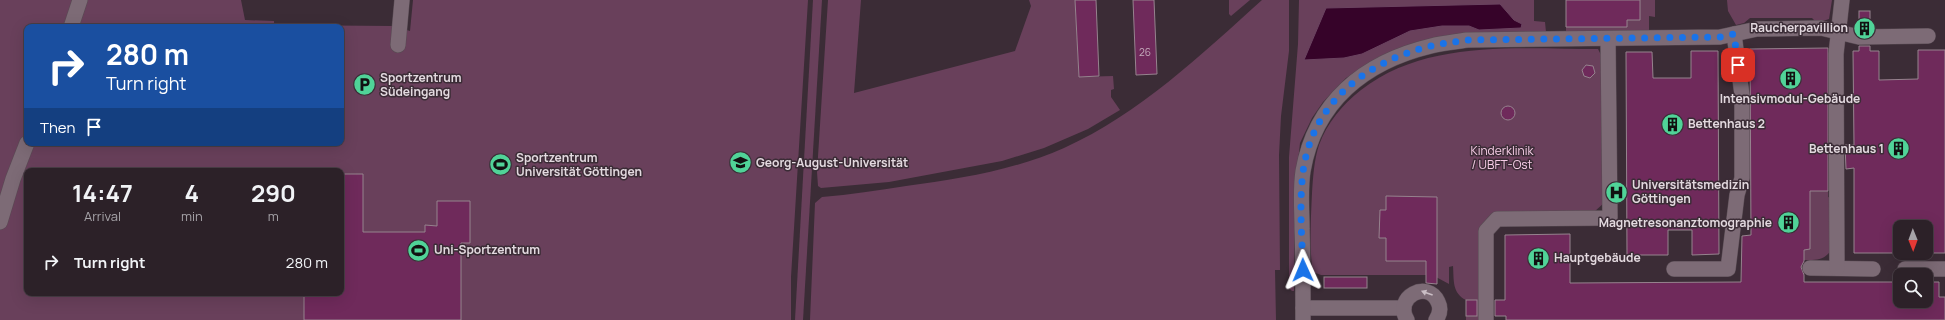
<!DOCTYPE html>
<html lang="en">
<head>
<meta charset="utf-8">
<style>
	body { margin:0; font-family:Manrope,sans-serif; background:#342930; color:#f1f3f6; height:100vh; display:flex; flex-direction:column; font-size:15px; white-space:nowrap }
	* { box-sizing:border-box; margin:0 }
	p { font-size:13px; color:#a6a3a8 }
	.icon { flex:none; width:22px; height:22px; fill:none; stroke:currentColor; stroke-width:2; stroke-linecap:round; stroke-linejoin:round }
	.map { position:relative; flex:1; overflow:hidden }
	.side { position:absolute; left:24px; top:168px; width:320px; height:128px; display:flex; flex-direction:column; background:#2c2128; border-radius:8px; box-shadow:0 4px 16px #0002,0 0 0 1px #483e45 }
	.side>* { flex:none }
	.banner { position:absolute; left:24px; top:24px; width:320px; height:122px; border-radius:8px; box-shadow:0 4px 16px #0002,0 0 0 1px #483e45; background:#1a4fa0; color:#fff; overflow:hidden }
	.needle { width:26px; rotate:179deg }
	.controls { position:absolute; left:1893px; top:220px; display:grid; gap:8px }
	.controls a { display:grid; place-items:center; width:40px; height:40px; border-radius:8px; background:#2c2128; box-shadow:0 4px 16px #0002,0 0 0 1px #483e45; font-size:20px }
	.pin { position:absolute; display:grid; place-items:center; width:34px; height:34px; color:#fff; margin:-17px; border-radius:8px; box-shadow:0 2px 6px #0006 }
	.me { position:absolute; width:44px; margin:-22px; rotate:359deg; stroke-linejoin:round; filter:drop-shadow(0 0 3px #0008) }
	.turn { display:flex; align-items:center; gap:14px; height:84px; padding:0 16px; font-size:18px }
	.turn .icon { width:52px; height:52px; stroke-width:2.5 }
	.turn b { display:block; font-size:28px; line-height:34px }
	.then { display:flex; align-items:center; height:38px; padding:0 16px; background:#0003; gap:8px; font-size:15px }
	.eta { display:flex; justify-content:space-evenly; align-items:center; height:68px; text-align:center }
	.eta b { font-size:24px; font-weight:700; line-height:28px }
	ul { padding:0; list-style:none }
	li { display:flex; align-items:center; gap:12px; height:52px; padding:0 16px }
	li div { flex:1 }
	li b { display:block; font-size:15px }
	li em { font-style:normal }
	.map>svg:first-child { display:block }
	.green { fill:#69405b; fill-rule:evenodd }
	.water { fill:#360329; stroke:#6a4360 }
	.building { fill:#6f2a5b; stroke:#96838e }
	.lines { fill:none; stroke-linecap:round; stroke-linejoin:round }
	.minor-casing { stroke:#584b53; stroke-width:16 }
	.minor { stroke:#7d6b76; stroke-width:15 }
	.oneway { fill:#cabec5 }
	.route { stroke:#1a73e8; stroke-width:7; stroke-dasharray:0 12.6 }
	.labels { text-anchor:middle; stroke-width:3; stroke-linejoin:round; paint-order:stroke }
	.number-label { font-size:10px; fill:#c6adbe }
	.poi-label { font-size:12px; font-weight:bold; fill:#e3d9df; stroke:#3b2c36; text-anchor:start }
	.park-label { font-size:12px; fill:#f7cde7; stroke:#3b2c36 }
</style>
</head>
<body>
<div class="map">
<svg width="1945" height="320" viewBox="0 0 1945 320">
	<rect width="100%" height="100%" fill="#3b2c36"/>
	<!-- green -->
	<g class="green">
		<path d="M0,0H241L245,20L274,21V25L393,26L410,31L413,0H808L791,277V320H0ZM27,27H341V143H27ZM27,171H341V293H27Z"/>
		<path d="M813,0H822L803,320H795Z"/>
		<path d="M828,0H861L854,93L1015,51L1031,6L1029,0H1075L1079,77L1113,76L1114,89L1111,90V97L1120,110L1088,129L1044,148L1002,161L889,182L821,188L818,186L817,172Z"/>
		<path d="M1229,0H1250L1231,16L1229,14Z"/>
		<path d="M1262,0H1289V51L1281,116L1279,155L1280,270H1275L1276,320H810L815,203L822,197C850,195 878,190 906,186C960,179 1014,170 1064,148C1139,114 1201,55 1262,0Z"/>
		<path d="M1299,0H1534V21L1545,22L1546,32L1373,62L1346,78L1323,102L1312,118L1300,143L1295,190L1294,291H1292L1289,288V157L1298,44Z"/>
		<path d="M1593,0H1655V17L1649,16V31L1566,32V27H1593Z"/>
		<path d="M1727,0H1832L1829,19L1817,23L1812,18H1750L1744,23L1736,25L1728,11Z"/>
		<path d="M1598,49L1604,61L1605,202L1594,212L1500,213L1481,235L1480,320H1466V300C1452,293 1454,281 1453,266L1449,267V284L1436,277L1428,275H1321L1313,272C1309,253 1311,214 1312,193C1313,178 1314,160 1319,145C1327,123 1342,105 1361,90C1426,39 1519,49 1598,49Z"/>
		<path d="M1810,191H1828V197L1832,198L1831,250C1824,261 1816,260 1804,260V250L1810,249Z"/>
	</g>
	<!-- water -->
	<path class="water" d="M1500,4L1514,20L1522,24L1521,28L1479,30L1469,26H1442L1410,31L1362,54L1344,58L1304,60L1326,8Z"/>
	<!-- building -->
	<g class="building">
		<path d="M1075,0H1096L1099,76L1079,77Z"/>
		<path d="M1133,0H1154L1157,74L1136,75Z"/>
		<path d="M1566,0H1640V20H1627V27H1566Z"/>
		<rect x="1859" y="11" width="11" height="17"/>
		<path d="M1859,46H1870V51H1879V80L1918,79V50H1945V253H1926V227H1900L1895,228V253H1854V168L1846,169L1845,145H1854L1853,51H1859Z"/>
		<path d="M1828,48V191H1810V249L1804,250V261L1801,267L1804,275V282H1900V301H1926V282H1939V297H1945V320H1506V316H1495V300H1505V235L1570,234V283L1741,282L1742,236L1751,235L1750,49Z"/>
		<path d="M1691,51H1718L1719,254L1692,255V230H1668V255H1627L1626,52H1652L1653,78H1691Z"/>
		<path d="M1586,65L1593,66L1595,73L1590,78L1584,76L1582,70Z"/>
		<circle cx="1508" cy="113" r="7"/>
		<path d="M341,174H363V232H425V225L437,226V201H470V243H461V320H304V293H341Z"/>
		<path d="M1386,196L1437,197V284L1426,283V261H1386V238H1379L1380,210H1386Z"/>
		<rect x="1324" y="277" width="43" height="11"/>
		<rect x="1466" y="300" width="11" height="16"/>
	</g>
	<g class="lines">
		<defs>
			<g id="minor">
				<path d="M71,27L80,0"/>
				<path d="M398,45L402,0"/>
				<path d="M0,222L13,179L27,143"/>
				<path d="M1810,268L1873,269"/>
				<path d="M1837,268L1836,54L1842,0"/>
				<path d="M1674,269H1728L1737,195L1742,178V95L1734,34"/>
				<path d="M1905,269H1945"/>
				<path d="M1303,308H1404"/>
				<path d="M1303,320C1303,290 1303,259 1302,229C1302,210 1300,190 1303,171C1315,102 1364,62 1431,46C1443,43 1455,42 1467,40L1720,37L1757,29L1821,28L1859,37L1928,36"/>
				<path d="M1407,320C1393,297 1428,279 1438,302C1441,308 1440,314 1436,320"/>
				<path d="M1486,320V231L1497,219L1610,218L1608,39"/>
			</g>
		</defs>
		<!-- minor casing -->
		<use href="#minor" class="minor-casing"/>
		<!-- minor -->
		<use href="#minor" class="minor"/>
	</g>
	<!-- one-way arrows -->
	<defs><path id="oneway-solid" d="M-6-.8H1V-3.2L6.5 0L1 3.2V.8H-6Z"/></defs>
	<use class="oneway" href="#oneway-solid" transform="translate(1427 293) rotate(-160)"/>
	<g class="lines">
		<!-- route -->
		<path class="route" d="M1303,270C1302,238 1299,204 1303,172C1312,103 1365,62 1431,46C1443,43 1455,42 1467,40L1720,37L1734,34L1738,65"/>
	</g>
	<!-- icons -->
	<defs>
		<symbol id="building-disc" viewBox="-11 -11 22 22"><circle r="9.5" fill="#50d398" stroke="#3b2c36"/><path d="M-4-6H4V6H1V3H-1V6H-4ZM-2.5-4.3h1.7v1.8h-1.7ZM.8-4.3h1.7v1.8H.8ZM-2.5-1h1.7V.8h-1.7ZM.8-1h1.7V.8H.8Z" fill="#111"/></symbol>
		<symbol id="parking-disc" viewBox="-11 -11 22 22"><circle r="9.5" fill="#50d398" stroke="#3b2c36"/><path d="M-3.5-5.5H1a3.5 3.5 0 0 1 0 7H-1V5.5H-3.5ZM-1-3.4V-.6H.8a1.4 1.4 0 0 0 0-2.8Z" fill="#111"/></symbol>
		<symbol id="university-disc" viewBox="-11 -11 22 22"><circle r="9.5" fill="#50d398" stroke="#3b2c36"/><path d="M0-5L7-2L0 1L-7-2ZM-4 1L0 2.5L4 1V4Q0 6-4 4Z" fill="#111"/></symbol>
		<symbol id="stadium-disc" viewBox="-11 -11 22 22"><circle r="9.5" fill="#50d398" stroke="#3b2c36"/><path d="M0-5a6.5 5 0 1 0 0 10a6.5 5 0 1 0 0-10ZM-3.5-1.8h7v3.6h-7Z" fill="#111"/></symbol>
		<symbol id="hospital-disc" viewBox="-11 -11 22 22"><circle r="9.5" fill="#50d398" stroke="#3b2c36"/><path d="M-5-5h3v3.5h4V-5h3V5h-3V1.5h-4V5h-3Z" fill="#111"/></symbol>
	</defs>
	<g fill-rule="evenodd">
		<use href="#building-disc" x="1852" y="16" width="25" height="25"/>
		<use href="#building-disc" x="1778" y="66" width="25" height="25"/>
		<use href="#parking-disc" x="352" y="72" width="25" height="25"/>
		<use href="#building-disc" x="1660" y="112" width="25" height="25"/>
		<use href="#building-disc" x="1886" y="136" width="25" height="25"/>
		<use href="#university-disc" x="728" y="150" width="25" height="25"/>
		<use href="#stadium-disc" x="488" y="152" width="25" height="25"/>
		<use href="#hospital-disc" x="1604" y="180" width="25" height="25"/>
		<use href="#building-disc" x="1776" y="210" width="25" height="25"/>
		<use href="#stadium-disc" x="406" y="238" width="25" height="25"/>
		<use href="#building-disc" x="1526" y="246" width="25" height="25"/>
	</g>
	<g class="labels">
		<!-- number labels -->
		<g class="number-label">
			<text x="1145" y="56">26</text>
		</g>
		<!-- poi labels -->
		<g class="poi-label">
			<text x="1848" y="32" text-anchor="end">Raucherpavillion</text>
			<text x="380" y="82">Sportzentrum<tspan x="380" dy="14">Südeingang</tspan></text>
			<text x="1790" y="103" text-anchor="middle">Intensivmodul-Gebäude</text>
			<text x="1688" y="128">Bettenhaus 2</text>
			<text x="1884" y="153" text-anchor="end">Bettenhaus 1</text>
			<text x="516" y="162">Sportzentrum<tspan x="516" dy="14">Universität Göttingen</tspan></text>
			<text x="756" y="167">Georg-August-Universität</text>
			<text x="1632" y="189">Universitätsmedizin<tspan x="1632" dy="14">Göttingen</tspan></text>
			<text x="1772" y="227" text-anchor="end">Magnetresonanztomographie</text>
			<text x="434" y="254">Uni-Sportzentrum</text>
			<text x="1554" y="262">Hauptgebäude</text>
		</g>
		<!-- park labels -->
		<g class="park-label">
			<text x="1502" y="155">Kinderklinik<tspan x="1502" dy="14">/ UBFT-Ost</tspan></text>
		</g>
	</g>
</svg>
<div class="controls">
<a><svg class="needle" viewBox="-14 -14 28 28"><path d="M0-13l5 13h-10z" fill="#e53935"/><path d="M0 13l5-13h-10z" fill="#a6a3a8"/></svg></a>
<a><svg class="icon" aria-label="search" viewBox="0 0 24 24"><circle cx="10" cy="10" r="6"/><path d="M15 15l6 6"/></svg></a>
</div>
<div class="pin" style="left:1738px;top:65px;background:#d93025"><svg class="icon" aria-label="arrive" viewBox="0 0 24 24"><path d="M6 21V4h12l-3 4 3 4H6"/></svg></div>
<svg class="me" style="left:1303px;top:270px" viewBox="-20 -20 40 40"><path d="M0-17L14 15 0 8-14 15z" fill="#1a73e8" stroke="#fff" stroke-width="4"/></svg>
<div class="banner">
<div class="turn"><svg class="icon" aria-label="right" viewBox="0 0 24 24"><path d="M7 20v-9h11M14 6l5 5-5 5"/></svg><div><b>280 m</b>Turn right</div></div>
<div class="then">Then<svg class="icon" aria-label="arrive" viewBox="0 0 24 24"><path d="M6 21V4h12l-3 4 3 4H6"/></svg></div>
</div>
<section class="side">
<div class="eta">
<div><b>14:47</b><p>Arrival</p></div>
<div><b>4</b><p>min</p></div>
<div><b>290</b><p>m</p></div>
</div>
<ul>
<li><svg class="icon" aria-label="right" viewBox="0 0 24 24"><path d="M7 20v-9h11M14 6l5 5-5 5"/></svg><div><b>Turn right</b></div><em>280 m</em></li>
</ul>
</section>
</div>
</body>
</html>
